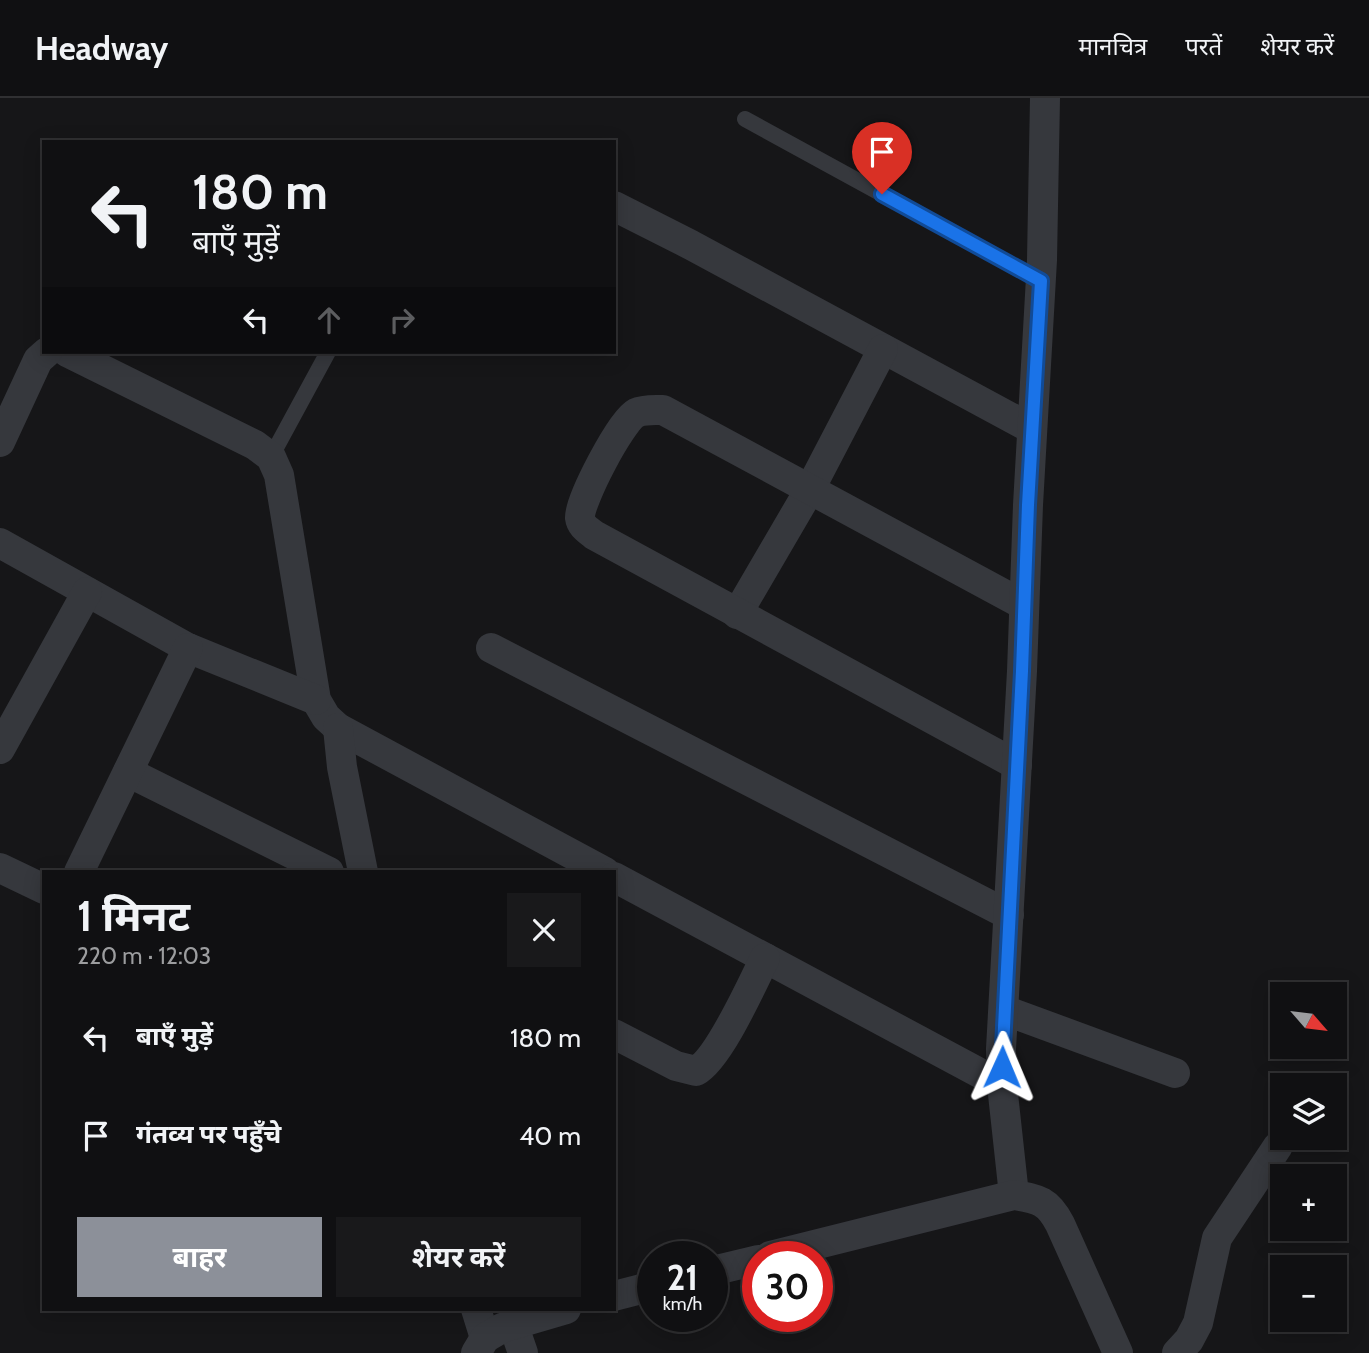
<!DOCTYPE html>
<html lang="hi">
<head>
<meta charset="utf-8">
<style>
	body { margin:0; font-family:Cabin,"Noto Sans Devanagari",sans-serif; background:#19191b; color:#f1f3f6; height:100vh; display:flex; flex-direction:column; font-size:26px; white-space:nowrap }
	* { box-sizing:border-box; margin:0 }
	p { font-size:23px; color:#9c9d9f }
	.icon { flex:none; width:38px; height:38px; fill:none; stroke:currentColor; stroke-width:2; stroke-linecap:round; stroke-linejoin:round }
	.map { position:relative; flex:1; overflow:hidden }
	.panel { position:absolute; left:42px; top:772px; width:574px; height:441px; display:flex; flex-direction:column; background:#101012; border-radius:0px; box-shadow:0 4px 18px #0003,0 0 0 2px #303032 }
	.panel>* { flex:none }
	.guide { position:absolute; left:42px; top:42px; width:574px; height:214px; border-radius:0px; box-shadow:0 4px 18px #0003,0 0 0 2px #303032; background:#101012; color:#f1f3f6; overflow:hidden }
	.needle { width:46px; rotate:118deg }
	.buttons { position:absolute; left:1270px; top:884px; display:grid; gap:14px }
	.buttons a { display:grid; place-items:center; width:77px; height:77px; border-radius:0px; background:#101012; box-shadow:0 4px 18px #0003,0 0 0 2px #303032; font-size:35px }
	.speed { position:absolute; left:637px; top:1143px; display:flex; gap:14px; font-size:35px; font-weight:700; text-align:center }
	.speed>* { display:grid; place-content:center; width:91px; height:91px; border-radius:50%; background:#101012; box-shadow:0 4px 18px #0003,0 0 0 2px #303032; line-height:1 }
	.speed small { font-size:18px; font-weight:400 }
	.speed .limit { border:10px solid #d22; background:#fff; color:#111 }
	.pin { position:absolute; display:grid; place-items:center; width:60px; height:60px; color:#fff; margin:-72px -30px; border-radius:50% 50% 50% 0; rotate:-45deg; box-shadow:0 0 7px #0007 }
	.pin .icon { rotate:45deg }
	.me { position:absolute; width:77px; margin:-38px; rotate:1deg; stroke-linejoin:round; filter:drop-shadow(0 0 5px #0008) }
	.turn { display:flex; align-items:center; gap:24px; height:147px; padding:0 35px; font-size:32px }
	.turn .icon { width:91px; height:91px; stroke-width:2.5 }
	.turn b { display:block; font-size:49px; line-height:60px }
	.lanes { display:flex; align-items:center; height:66px; padding:0 35px; background:#0003; justify-content:center; gap:35px; direction:ltr }
	.lanes .off { opacity:.35 }
	.round { display:grid; place-items:center; flex:none; width:74px; height:74px; border-radius:0px; background:#19191b }
	.head { display:flex; align-items:center; justify-content:space-between; height:119px; padding:0 35px }
	h1 { font-size:42px; font-weight:700; line-height:52px }
	.cta { display:flex; gap:14px; margin-top:auto; padding:14px 35px }
	.cta a { flex:1; height:80px; border-radius:0px; background:#8c9099; color:#fff; font-size:28px; font-weight:700; line-height:80px; text-align:center }
	.cta a+a { background:#19191b; color:#f1f3f6 }
	ul { padding:0; list-style:none }
	li { display:flex; align-items:center; gap:21px; height:98px; padding:0 35px }
	li div { flex:1 }
	li b { display:block; font-size:26px }
	li em { font-style:normal }
	header { display:flex; align-items:center; gap:42px; box-sizing:border-box; height:98px; padding:0 35px; background:#101012; border-bottom:2px solid #303032 }
	header strong { font-size:33px }
	nav { display:flex; gap:38px; margin-inline-start:auto; font-size:24px }
	.map>svg:first-child { display:block }
	.lines { fill:none; stroke-linecap:round; stroke-linejoin:round }
	.lane { stroke:#36383d; stroke-width:16 }
	.street { stroke:#36383d; stroke-width:30 }
	.route-casing { stroke:#114b97; stroke-width:18 }
	.route { stroke:#1a73e8; stroke-width:12 }
</style>
</head>
<body>
<header>
<strong>Headway</strong>
<nav><a>मानचित्र</a><a>परतें</a><a>शेयर करें</a></nav>
</header>
<div class="map">
<svg width="1369" height="1255" viewBox="0 0 1369 1255">
	<rect width="100%" height="100%" fill="#161618"/>
	<g class="lines">
		<!-- lane -->
		<g class="lane">
			<path d="M745,21L1041,183"/>
			<path d="M271,359L328,254"/>
		</g>
		<!-- street -->
		<g class="street">
			<path d="M614,108L691,147L1032,331"/>
			<path d="M67,254L255,347L271,359L279,377L316,602L326,619L338,630L605,774"/>
			<path d="M0,344L38,262L47,254"/>
			<path d="M0,445L188,550L316,602"/>
			<path d="M737,516L810,391L883,251"/>
			<path d="M491,550L1009,817"/>
			<path d="M338,630L342,669L363,774"/>
			<path d="M0,651L87,494"/>
			<path d="M1017,667L594,437C588,432 581,428 580,420C579,403 621,323 636,315C644,311 655,312 663,312L1024,507"/>
			<path d="M128,674L329,774"/>
			<path d="M0,770L44,791"/>
			<path d="M79,774L188,550"/>
			<path d="M614,779L1002,987"/>
			<path d="M1004,912L1175,975"/>
			<path d="M614,936L676,968L696,973C719,961 752,886 765,860"/>
			<path d="M1014,1097L1002,987L1001,951L1022,573L1028,407L1042,162L1045,0"/>
			<path d="M770,1158L1014,1097C1039,1101 1048,1103 1060,1126L1118,1255"/>
			<path d="M712,1173L758,1162"/>
			<path d="M614,1198L653,1188"/>
			<path d="M476,1211L485,1240"/>
			<path d="M513,1226L523,1255"/>
			<path d="M476,1255L485,1240L502,1230L566,1211"/>
			<path d="M1177,1255L1189,1242L1198,1225L1217,1140L1278,1048"/>
		</g>
	</g>
	<g class="lines">
		<defs>
			<path id="route" d="M882,96L1041,183L1028,407L1022,573L1002,969"/>
		</defs>
		<!-- route casing -->
		<use href="#route" class="route-casing"/>
		<!-- route -->
		<use href="#route" class="route"/>
	</g>
</svg>
<div class="buttons">
<a><svg class="needle" viewBox="-14 -14 28 28"><path d="M0-13l5 13h-10z" fill="#e53935"/><path d="M0 13l5-13h-10z" fill="#9c9d9f"/></svg></a>
<a><svg class="icon" aria-label="layers" viewBox="0 0 24 24"><path d="M12 4l9 5-9 5-9-5zM3 14l9 5 9-5"/></svg></a>
<a>+</a>
<a>−</a>
</div>
<div class="speed"><div>21<small>km/h</small></div><div class="limit">30</div></div>
<div class="pin" style="left:882px;top:96px;background:#d93025"><svg class="icon" aria-label="arrive" viewBox="0 0 24 24"><path d="M6 21V4h12l-3 4 3 4H6"/></svg></div>
<svg class="me" style="left:1002px;top:969px" viewBox="-20 -20 40 40"><path d="M0-17L14 15 0 8-14 15z" fill="#1a73e8" stroke="#fff" stroke-width="4"/></svg>
<div class="guide">
<div class="turn"><svg class="icon" aria-label="left" viewBox="0 0 24 24"><path d="M17 20v-9H6M10 6l-5 5 5 5"/></svg><div><b>180 m</b>बाएँ मुड़ें</div></div>
<div class="lanes"><svg class="icon" aria-label="left" viewBox="0 0 24 24"><path d="M17 20v-9H6M10 6l-5 5 5 5"/></svg><svg class="icon off" aria-label="ahead" viewBox="0 0 24 24"><path d="M12 20V5M6 11l6-6 6 6"/></svg><svg class="icon off" aria-label="right" viewBox="0 0 24 24"><path d="M7 20v-9h11M14 6l5 5-5 5"/></svg></div>
</div>
<section class="panel">
<div class="head"><div><h1>1 मिनट</h1><p>220 m · 12:03</p></div><a class="round"><svg class="icon" aria-label="close" viewBox="0 0 24 24"><path d="M6 6l12 12M18 6L6 18"/></svg></a></div>
<ul>
<li><svg class="icon" aria-label="left" viewBox="0 0 24 24"><path d="M17 20v-9H6M10 6l-5 5 5 5"/></svg><div><b>बाएँ मुड़ें</b></div><em>180 m</em></li>
<li><svg class="icon" aria-label="arrive" viewBox="0 0 24 24"><path d="M6 21V4h12l-3 4 3 4H6"/></svg><div><b>गंतव्य पर पहुँचे</b></div><em>40 m</em></li>
</ul>
<div class="cta"><a>बाहर</a><a>शेयर करें</a></div>
</section>
</div>
</body>
</html>
